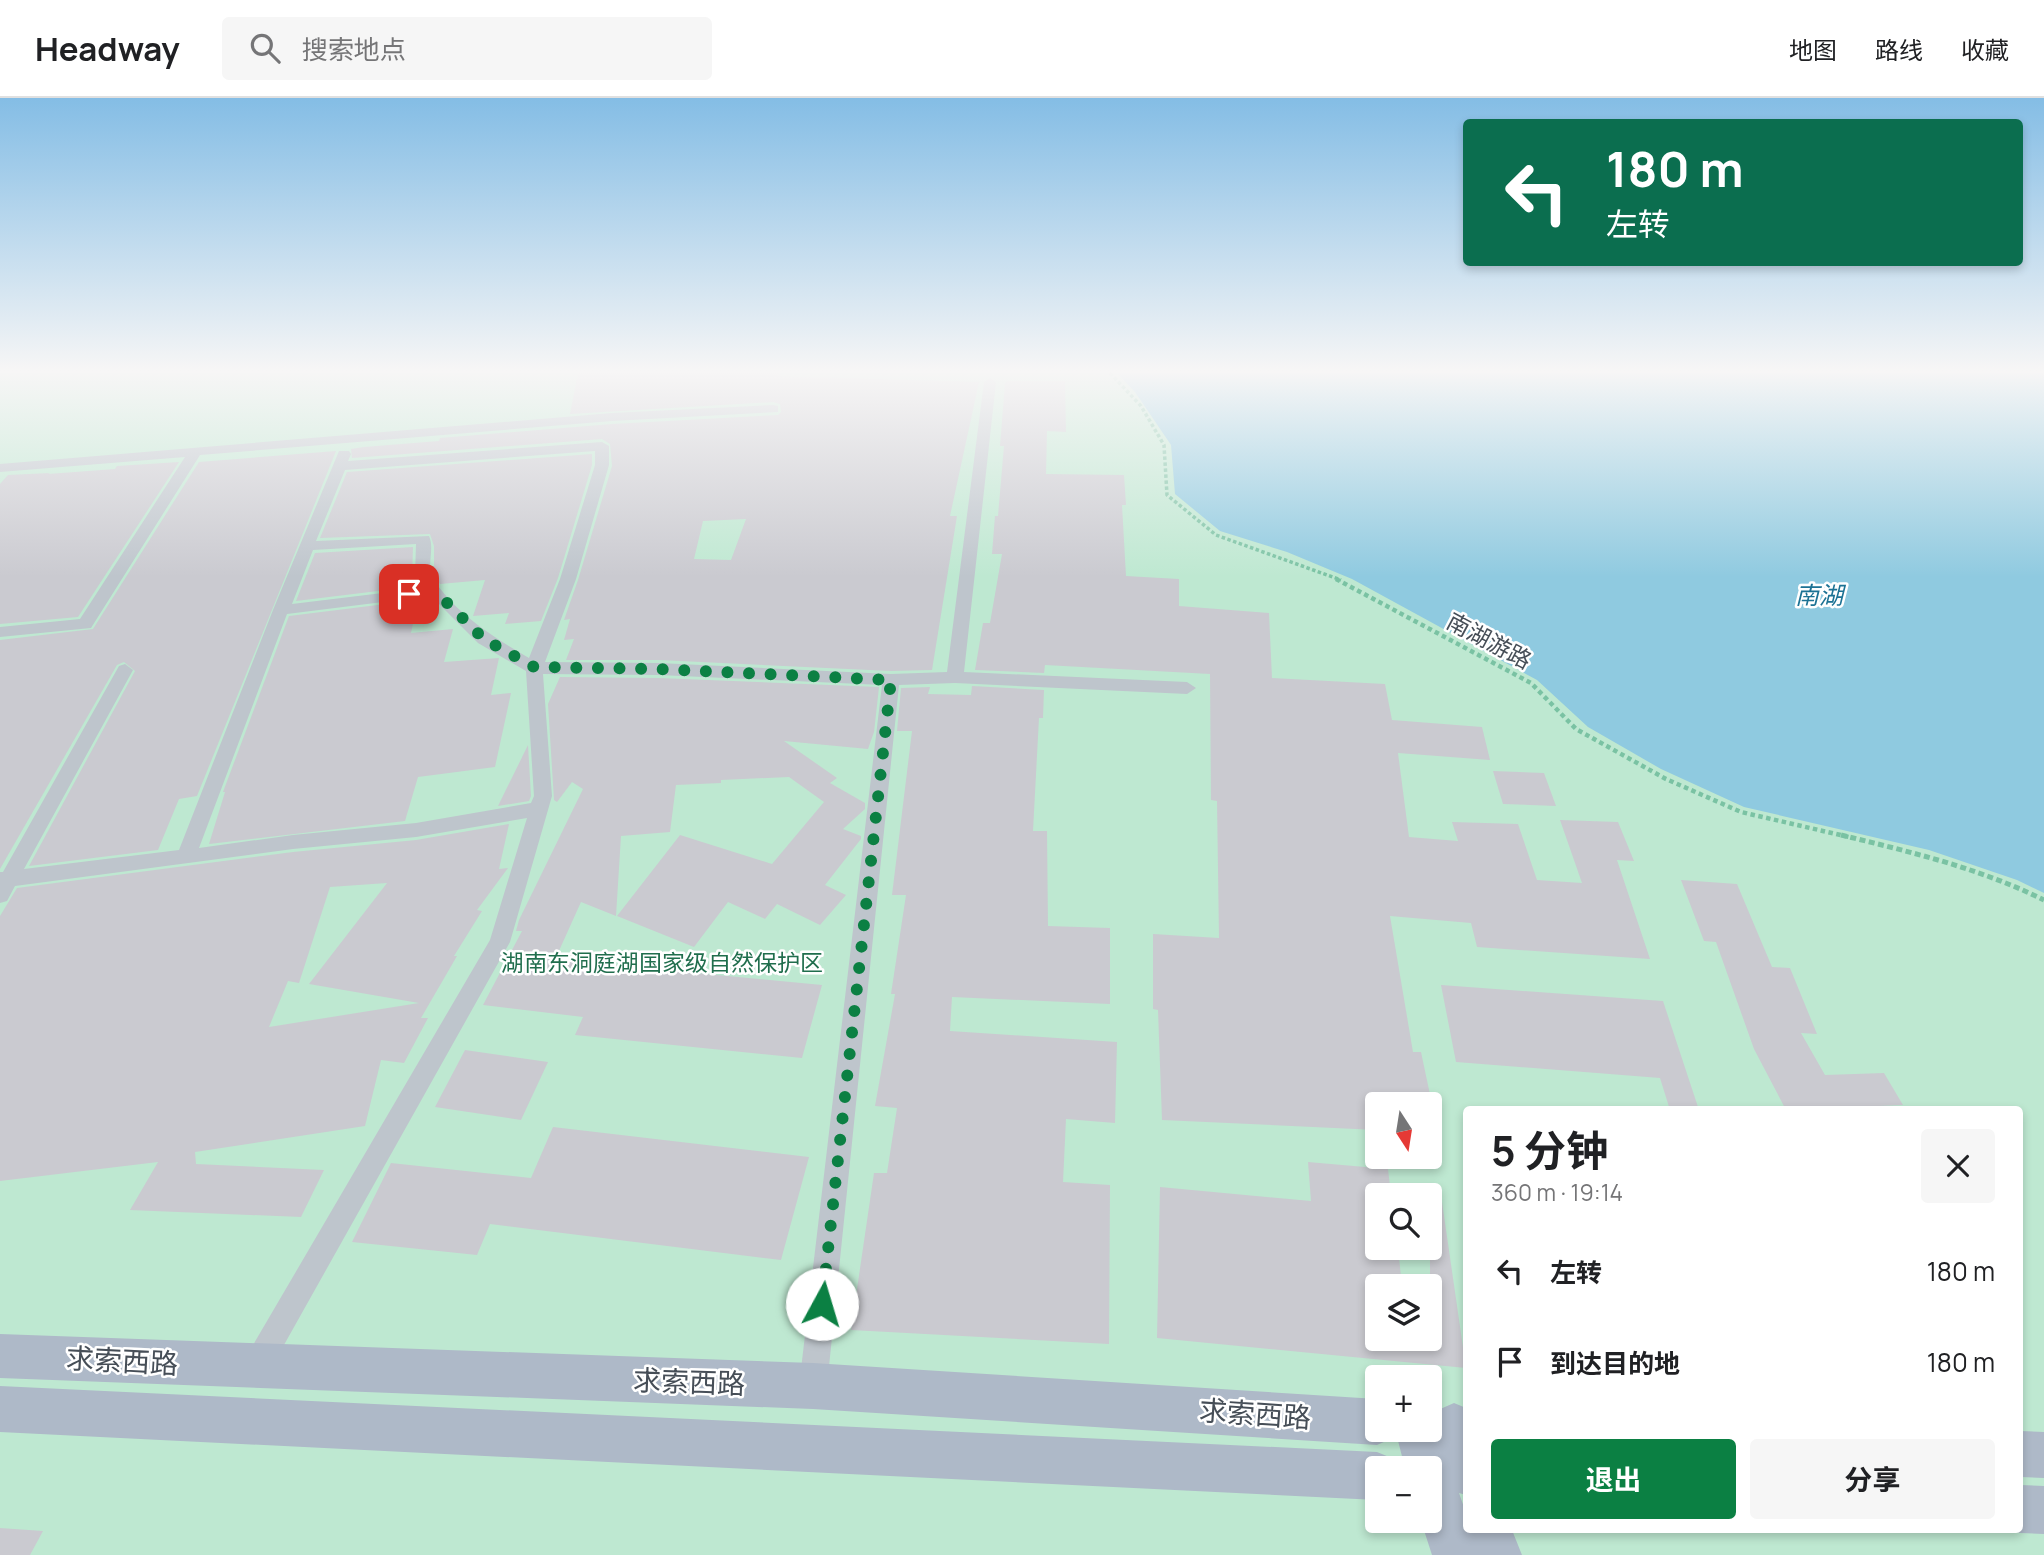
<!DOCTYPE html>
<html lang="zh">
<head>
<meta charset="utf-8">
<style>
	body { margin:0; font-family:Manrope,"Noto Sans SC",sans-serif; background:#f6f6f6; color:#202124; height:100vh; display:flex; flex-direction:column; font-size:26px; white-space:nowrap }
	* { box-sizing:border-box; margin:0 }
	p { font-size:23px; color:#757577 }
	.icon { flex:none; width:38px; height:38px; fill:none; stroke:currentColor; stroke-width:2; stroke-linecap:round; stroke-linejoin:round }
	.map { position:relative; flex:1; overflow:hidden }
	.sheet { position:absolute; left:1463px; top:1008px; width:560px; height:427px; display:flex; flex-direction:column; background:#fff; border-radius:7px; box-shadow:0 4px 10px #0003 }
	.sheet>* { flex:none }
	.top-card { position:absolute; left:1463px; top:21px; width:560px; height:147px; border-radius:7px; box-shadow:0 4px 10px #0003; background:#0b6e4f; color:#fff; overflow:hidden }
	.needle { width:46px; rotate:168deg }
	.controls { position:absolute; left:1365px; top:994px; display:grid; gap:14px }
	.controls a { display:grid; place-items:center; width:77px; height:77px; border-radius:7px; background:#fff; box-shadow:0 4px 10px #0003; font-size:35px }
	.pin { position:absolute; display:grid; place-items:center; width:60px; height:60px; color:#fff; margin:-30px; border-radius:14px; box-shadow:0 4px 10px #0006 }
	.me { position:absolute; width:77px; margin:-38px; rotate:6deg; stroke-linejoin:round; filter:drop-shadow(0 0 5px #0008) }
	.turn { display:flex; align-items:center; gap:24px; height:147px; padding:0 28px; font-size:32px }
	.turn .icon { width:91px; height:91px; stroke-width:2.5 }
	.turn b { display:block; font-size:49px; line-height:60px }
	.round { display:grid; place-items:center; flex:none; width:74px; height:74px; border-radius:7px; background:#f6f6f6 }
	.overview { display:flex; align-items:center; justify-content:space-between; height:119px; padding:0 28px }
	h1 { font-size:42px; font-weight:700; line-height:52px }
	.action { display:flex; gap:14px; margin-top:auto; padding:14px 28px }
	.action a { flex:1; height:80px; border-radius:7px; background:#0b8043; color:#fff; font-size:28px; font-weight:700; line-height:80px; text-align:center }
	.action a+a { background:#f6f6f6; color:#202124 }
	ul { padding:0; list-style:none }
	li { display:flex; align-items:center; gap:21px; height:91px; padding:0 28px }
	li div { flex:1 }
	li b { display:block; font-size:26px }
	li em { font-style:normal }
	header { display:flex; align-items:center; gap:42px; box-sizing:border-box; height:98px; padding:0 35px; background:#fff; border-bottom:2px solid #e0e0e0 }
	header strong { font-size:33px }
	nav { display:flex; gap:38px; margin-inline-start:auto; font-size:24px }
	.search { width:490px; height:63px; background:#f6f6f6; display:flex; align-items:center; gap:18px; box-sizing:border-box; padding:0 24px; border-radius:7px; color:#757577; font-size:26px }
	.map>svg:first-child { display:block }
	.green { fill:#bee8d1; fill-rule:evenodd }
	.water { fill:#8fcae0 }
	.building { fill:#cacad0; fill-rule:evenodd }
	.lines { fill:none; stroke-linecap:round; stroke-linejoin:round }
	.path-far2 { stroke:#7ac2a3; stroke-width:3.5; stroke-dasharray:3.5 2.5; stroke-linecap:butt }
	.path-far1 { stroke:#7ac2a3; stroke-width:4.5; stroke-dasharray:4.5 3.5; stroke-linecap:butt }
	.path { stroke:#7ac2a3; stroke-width:5; stroke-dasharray:6 3.5; stroke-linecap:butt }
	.street { fill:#bec5cc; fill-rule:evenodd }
	.primary { fill:#aeb9c8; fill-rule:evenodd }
	.route { stroke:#0b8043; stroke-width:12; stroke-dasharray:0 21.6 }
	.labels { text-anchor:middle; stroke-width:5; stroke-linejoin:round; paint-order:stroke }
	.street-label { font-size:23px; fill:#464e57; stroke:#fff }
	.park-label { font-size:23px; fill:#206e4d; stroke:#fff }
	.water-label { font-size:24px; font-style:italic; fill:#1c7294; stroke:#fff }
	.near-street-label { font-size:28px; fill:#464e57; stroke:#fff }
</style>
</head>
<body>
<header>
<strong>Headway</strong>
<div class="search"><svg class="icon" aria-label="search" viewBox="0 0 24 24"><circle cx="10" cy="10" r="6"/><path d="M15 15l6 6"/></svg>搜索地点</div>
<nav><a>地图</a><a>路线</a><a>收藏</a></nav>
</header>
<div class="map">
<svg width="2044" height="1457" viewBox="0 0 2044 1457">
	<rect width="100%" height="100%" fill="#eeecec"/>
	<!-- green -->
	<path class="green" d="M0,275H2044V1457H0ZM1377,1006H1430V1059H1377ZM1466,1012H2020V1432H1466ZM1377,1097H1430V1150H1377ZM1377,1188H1430V1241H1377ZM1377,1279H1430V1332H1377ZM1377,1370H1430V1423H1377Z"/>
	<!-- water -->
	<path class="water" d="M1117,275H2044V795L2017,782L1929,752L1744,709L1661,671L1588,629L1537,582L1352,481L1287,454L1220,433L1175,396L1171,347L1135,294Z"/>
	<!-- building -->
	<g class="building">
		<path d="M578,275H778V278L979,284L950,418H957L932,572L891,573L659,562H566L574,541L564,542L570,521L564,522L578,482L612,368L610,346L602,341L352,360L351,351L364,349L439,343L440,340L612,326L778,317L781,314L780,306L773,304L570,316ZM746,421L731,462L694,461L703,423Z"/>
		<path d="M1008,283H1065L1066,334L1047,333L1046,376L1124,377L1126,407H1122L1126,478L1179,481V508L1269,515L1272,580L1385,586L1392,622L1482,629L1490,662L1398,655L1409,739L1458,743L1452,724L1518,726L1537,782L1582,785L1560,722L1618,724L1634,763L1617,762L1650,861L1477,849L1471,825L1390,818L1413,954H1421L1432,1006H1377V1032L1162,1022L1158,912L1153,911V836L1219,840L1217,703L1211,702L1210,576L1045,567L1044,575L975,572L983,525H990L1002,456H992L995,418H998L1004,348H1000L1005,285Z"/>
		<path d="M336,353L197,698L179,701L158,752L29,768L135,573L124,564L117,567L0,771V542L93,531L199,364Z"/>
		<path d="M592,356V367L558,480L541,523L505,526L509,515L473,518L485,482L440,486L434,475V448L430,436L320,440L347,374Z"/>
		<path d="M179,364L78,519L0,526V386L8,377L50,375L48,376L115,371L117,368Z"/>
		<path d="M413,449L412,479L419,488L296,503L315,455Z"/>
		<path d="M418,502L411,535L453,531L444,564L499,560L491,597L511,595L495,669L418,679L405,723L209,746L225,694H223L289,518Z"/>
		<path d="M560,579L659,580L879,589L874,634L868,651L784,643L837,680L830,685L865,705V711L843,731L861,738V741L825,787L846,797L820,827L777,806L765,821L728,804L694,849L617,818L680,737L772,766L824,704L789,679L721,682V685L676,687L670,734L621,738L616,818L581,804L558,855L595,859L592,865L822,887L802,960L575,937L583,919L483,907L522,833H516L519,822L583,691L572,684L557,704L554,702L548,606Z"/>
		<path d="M972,588L1044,592L1043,620H1039L1033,733H1047L1048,828L1110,830V906L952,899L950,933L1117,944L1115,1025L1066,1021L1063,1084L1110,1087L1109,1246L851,1232L874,1075H887L897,1010L875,1008L895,896H891L906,797H892L912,633H897L901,590L930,589L928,596L971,597Z"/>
		<path d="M528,647L531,698L529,703L498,708Z"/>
		<path d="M1493,673L1544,675L1556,708L1503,706Z"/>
		<path d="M509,726L499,771L508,770L477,812L482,813L454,858H457L421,920H428L404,965L381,962L365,1028L195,1054L196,1066L324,1072L301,1119L130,1112L158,1064L0,1083V818L17,790L293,754L416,742ZM387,785L309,886L419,905L269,929L288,883L299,885L330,789Z"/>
		<path d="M1681,782L1737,786L1772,869L1790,870L1817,936L1801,935L1825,977L1884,975L1903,1007L1786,1012L1754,951L1716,844L1704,843Z"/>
		<path d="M1441,887L1663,903L1699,1012H1670L1660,980L1456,964Z"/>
		<path d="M465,952L548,964L521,1022L435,1009Z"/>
		<path d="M553,1029L809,1059L781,1162L490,1126L477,1157L352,1144L391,1065L531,1080Z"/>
		<path d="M1308,1064L1388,1071L1391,1097H1377V1150H1398L1402,1188H1377V1241H1430V1098L1441,1097L1466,1270L1157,1240L1160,1089L1311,1103Z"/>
		<path d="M0,1430L43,1433L30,1457H0Z"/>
	</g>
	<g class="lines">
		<!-- path-far2 -->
		<path class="path-far2" d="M1110,275L1141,308L1164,347L1167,397L1216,437L1341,482"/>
		<!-- path-far1 -->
		<path class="path-far1" d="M1336,481L1531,585L1576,631L1666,681L1741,714L1849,739"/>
		<!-- path -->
		<path class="path" d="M1841,737C1911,754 1979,770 2044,802"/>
		<!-- street -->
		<g class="street">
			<path d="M990,280L996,284L964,574L1187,584L1196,590L1187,596L955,585L899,587L827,1288L823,1298L813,1302L803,1298L799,1288L882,587L659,577L543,576L552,698L510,844L266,1279L256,1283L246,1279L242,1269L246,1259L490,842L527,720L416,739L293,751L15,788L7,803L0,805V774H3L119,568L125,566L133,572L24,771L179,752L273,512L339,353H349L351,356L348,363L602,344L609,348V367L576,481L545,564L659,565L891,576L947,574L984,284ZM595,353V367L560,481L529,560C496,541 453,514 433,480C426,469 435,450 429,438L316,443L345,372ZM416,446L415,479L424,490L292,506L313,452ZM431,498L478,545L526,573L534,698L531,705L416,725L293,737L199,750L287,516Z"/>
			<path d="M773,307L778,308V314L612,323L200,357L91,530L0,539V529L80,521L185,359L0,374V366L612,315Z"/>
		</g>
		<!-- primary -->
		<g class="primary">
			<path d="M0,1236L813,1265L1377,1301V1332H1430V1314L1435,1318L1438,1312L1454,1305L1466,1310V1397L1459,1395L1466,1415V1432H1512L1522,1457H1432L1421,1423H1430V1370H1405L1396,1335L1393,1340L1377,1347L813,1311L0,1280Z"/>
			<path d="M0,1288L1377,1354L1394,1361L1397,1370H1377V1402L0,1334Z"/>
			<path d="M2020,1333L2044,1334V1380L2020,1379Z"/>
			<path d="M2020,1387L2044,1388V1436L2020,1435L2011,1432H2020Z"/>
		</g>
	</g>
	<!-- sky -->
	<linearGradient id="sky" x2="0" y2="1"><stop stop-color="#84bde5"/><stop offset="0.57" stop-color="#f7f6f6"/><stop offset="1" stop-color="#f7f6f6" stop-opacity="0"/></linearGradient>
	<rect width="2044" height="479" fill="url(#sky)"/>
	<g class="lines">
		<!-- route -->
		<path class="route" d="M409,496L435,493L484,541L534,569L659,571L891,582L822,1206"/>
	</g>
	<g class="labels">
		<!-- street labels -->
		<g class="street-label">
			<text transform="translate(1489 543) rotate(28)" y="8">南湖游路</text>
		</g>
		<!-- park labels -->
		<g class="park-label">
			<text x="662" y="873">湖南东洞庭湖国家级自然保护区</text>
		</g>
		<!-- water labels -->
		<g class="water-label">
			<text x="1819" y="506">南湖</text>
		</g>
		<!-- near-street labels -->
		<g class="near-street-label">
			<text transform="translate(122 1263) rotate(3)" y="10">求索西路</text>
			<text transform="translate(689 1284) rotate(2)" y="10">求索西路</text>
			<text transform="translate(1255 1316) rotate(4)" y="10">求索西路</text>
		</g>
	</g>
</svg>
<div class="controls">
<a><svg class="needle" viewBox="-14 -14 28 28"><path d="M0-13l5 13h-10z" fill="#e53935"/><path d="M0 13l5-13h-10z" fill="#757577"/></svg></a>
<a><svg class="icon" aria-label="search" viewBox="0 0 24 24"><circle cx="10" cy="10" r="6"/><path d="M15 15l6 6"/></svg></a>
<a><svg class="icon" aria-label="layers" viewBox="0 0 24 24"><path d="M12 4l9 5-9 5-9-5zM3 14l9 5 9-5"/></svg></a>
<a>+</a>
<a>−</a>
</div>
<div class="pin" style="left:409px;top:496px;background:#d93025"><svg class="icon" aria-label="arrive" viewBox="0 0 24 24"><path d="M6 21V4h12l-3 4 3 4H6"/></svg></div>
<svg class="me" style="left:822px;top:1206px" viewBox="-20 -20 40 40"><circle r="19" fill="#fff"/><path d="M0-13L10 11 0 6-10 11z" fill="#0b8043"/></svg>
<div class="top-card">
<div class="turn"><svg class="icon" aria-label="left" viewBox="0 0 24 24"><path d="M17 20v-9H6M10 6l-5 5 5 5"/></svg><div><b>180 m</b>左转</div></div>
</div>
<section class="sheet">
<div class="overview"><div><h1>5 分钟</h1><p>360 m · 19:14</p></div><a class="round"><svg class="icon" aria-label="close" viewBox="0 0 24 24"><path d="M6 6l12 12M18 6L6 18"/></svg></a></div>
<ul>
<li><svg class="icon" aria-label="left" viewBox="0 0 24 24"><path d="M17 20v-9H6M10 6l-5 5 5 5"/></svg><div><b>左转</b></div><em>180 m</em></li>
<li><svg class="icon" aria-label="arrive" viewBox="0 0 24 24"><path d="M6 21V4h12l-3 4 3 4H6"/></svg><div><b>到达目的地</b></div><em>180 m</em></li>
</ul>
<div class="action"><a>退出</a><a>分享</a></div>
</section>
</div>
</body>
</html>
